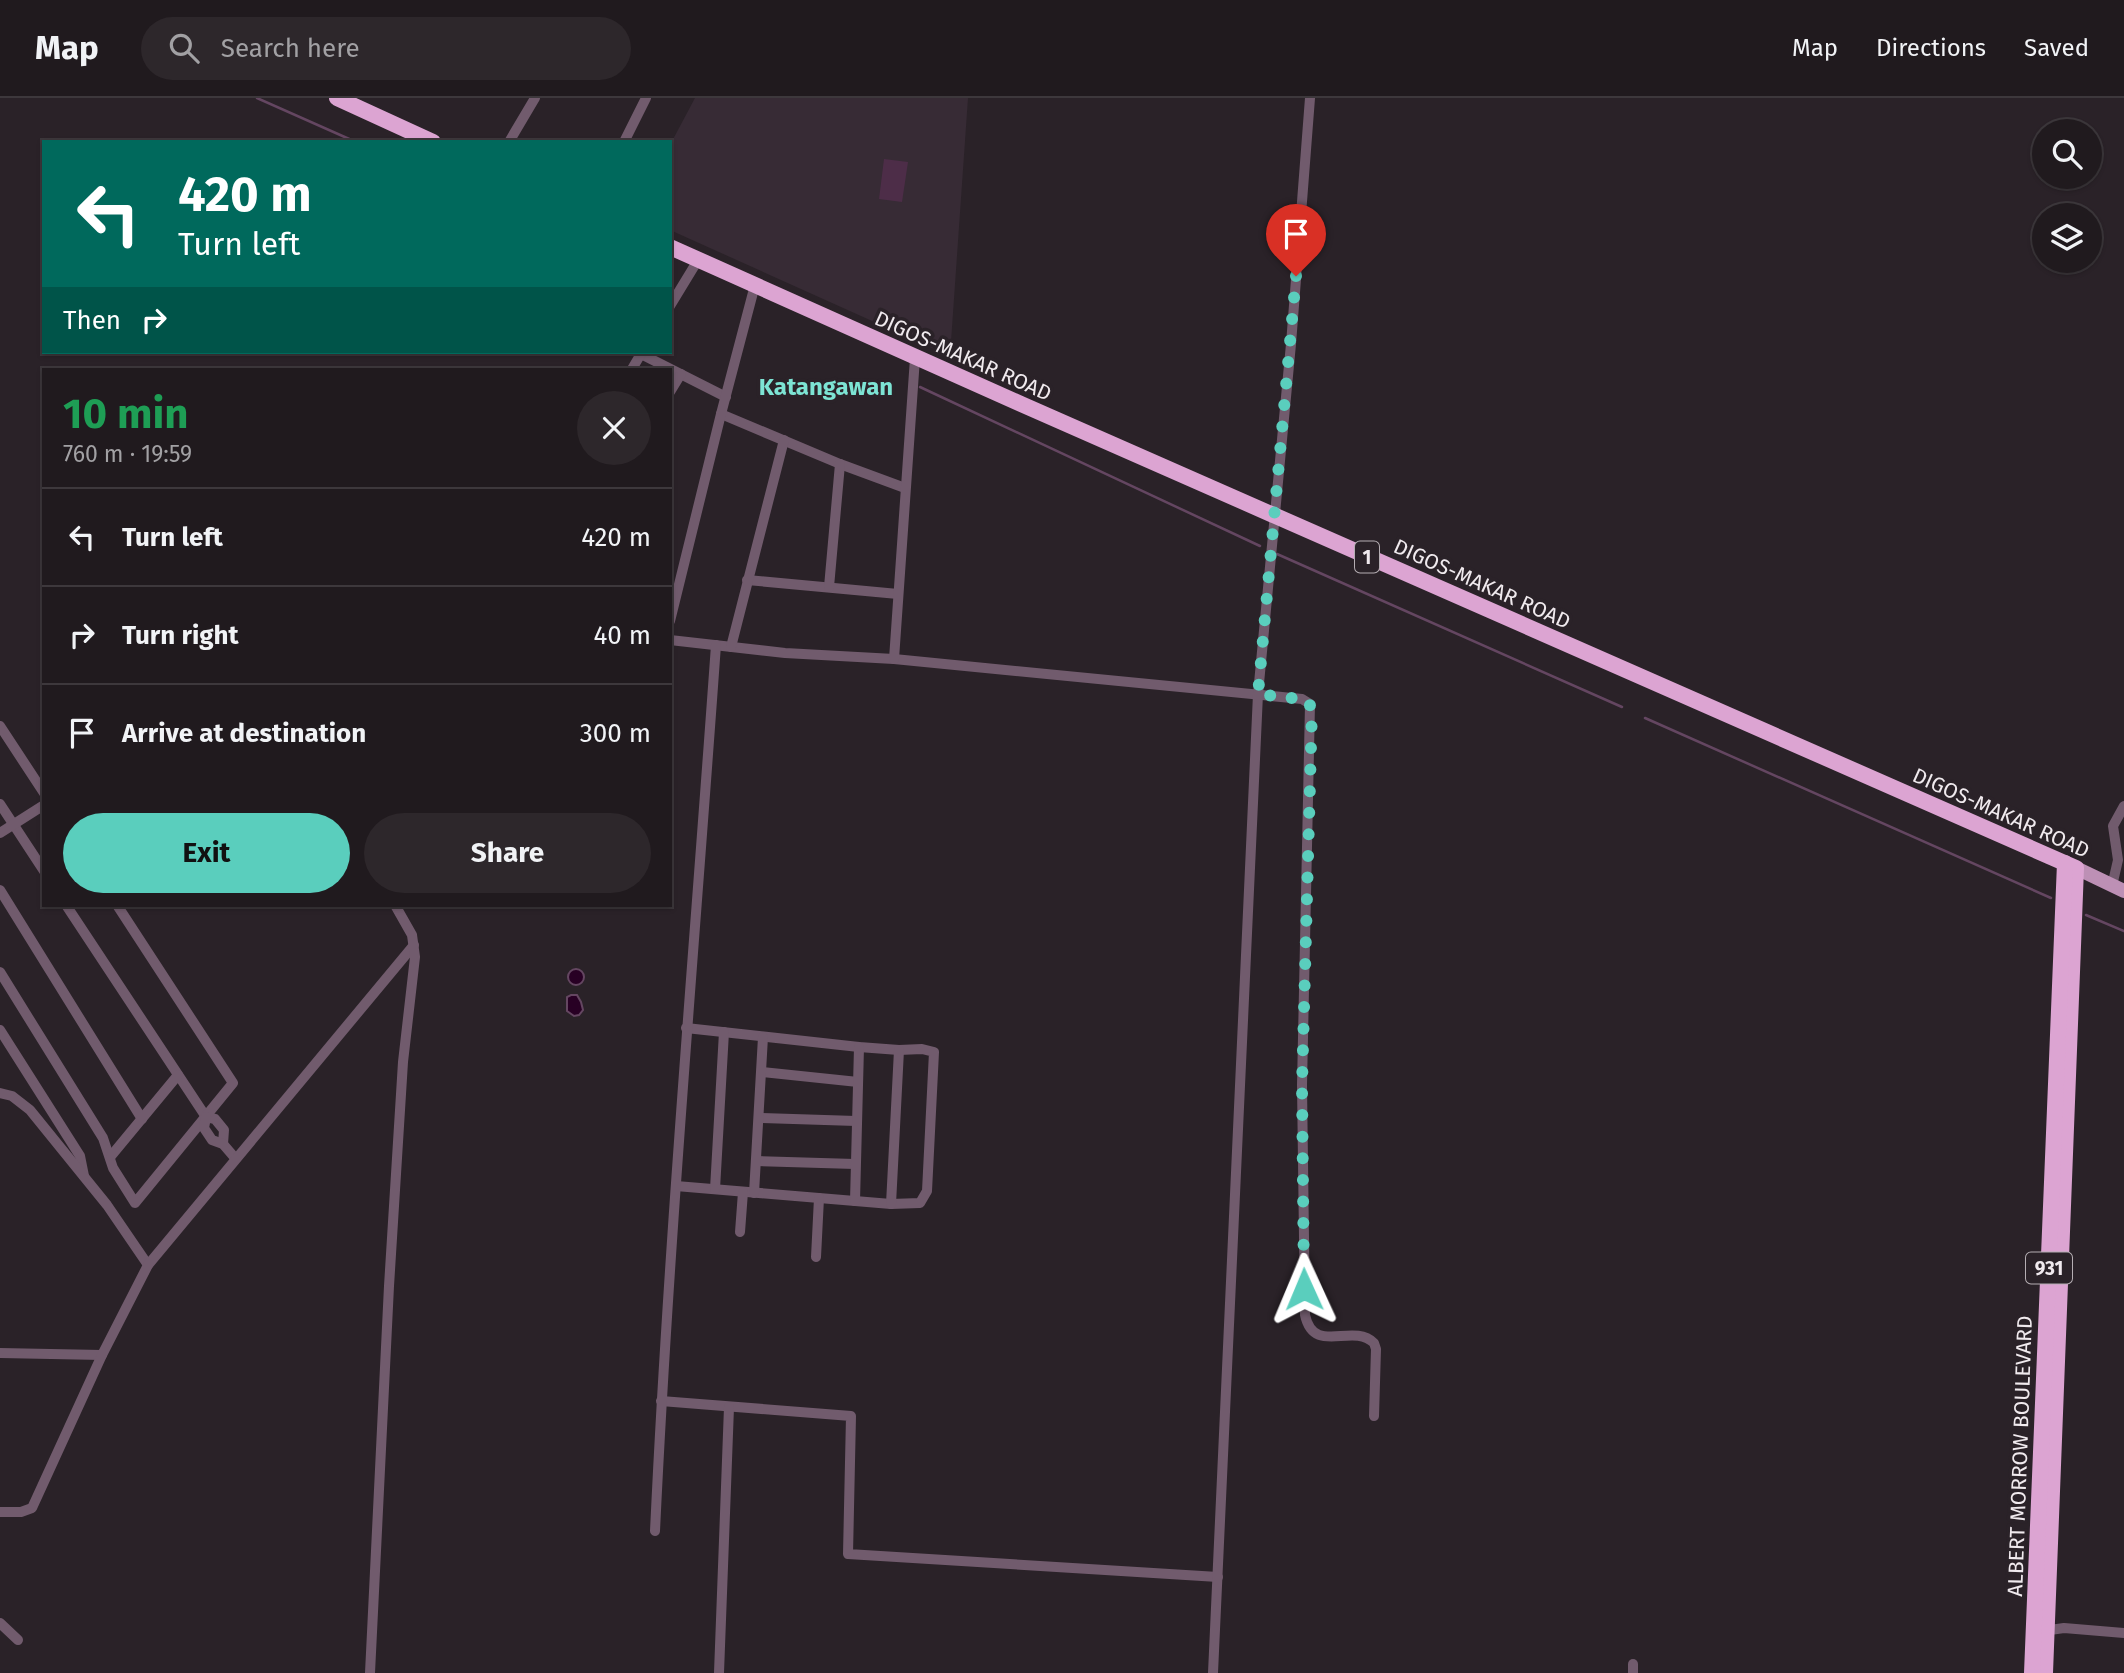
<!DOCTYPE html>
<html lang="en">
<head>
<meta charset="utf-8">
<style>
	body { margin:0; font-family:"Fira Sans",sans-serif; background:#2d272b; color:#f1f3f6; height:100vh; display:flex; flex-direction:column; font-size:26px; white-space:nowrap }
	* { box-sizing:border-box; margin:0 }
	p { font-size:23px; color:#a2a1a4 }
	.icon { flex:none; width:38px; height:38px; fill:none; stroke:currentColor; stroke-width:2; stroke-linecap:round; stroke-linejoin:round }
	.map { position:relative; flex:1; overflow:hidden }
	.details { position:absolute; left:42px; top:270px; width:630px; height:539px; display:flex; flex-direction:column; background:#201a1e; border-radius:0px; box-shadow:0 2px 5px #0004,0 0 0 2px #3d383c }
	.details>* { flex:none }
	.banner { position:absolute; left:42px; top:42px; width:630px; height:214px; border-radius:0px; box-shadow:0 2px 5px #0004,0 0 0 2px #3d383c; background:#00695c; color:#fff; overflow:hidden }
	.tools { position:absolute; left:2032px; top:21px; display:grid; gap:14px }
	.tools a { display:grid; place-items:center; width:70px; height:70px; border-radius:50%; background:#201a1e; box-shadow:0 2px 5px #0004,0 0 0 2px #3d383c; font-size:35px }
	.pin { position:absolute; display:grid; place-items:center; width:60px; height:60px; color:#fff; margin:-72px -30px; border-radius:50% 50% 50% 0; rotate:-45deg; box-shadow:0 0 7px #0007 }
	.pin .icon { rotate:45deg }
	.me { position:absolute; width:77px; margin:-38px; rotate:359deg; stroke-linejoin:round; filter:drop-shadow(0 0 5px #0008) }
	.turn { display:flex; align-items:center; gap:24px; height:147px; padding:0 21px; font-size:32px }
	.turn .icon { width:91px; height:91px; stroke-width:2.5 }
	.turn b { display:block; font-size:49px; line-height:60px }
	.then { display:flex; align-items:center; height:66px; padding:0 21px; background:#0003; gap:14px; font-size:26px }
	.round { display:grid; place-items:center; flex:none; width:74px; height:74px; border-radius:37px; background:#2d272b }
	.summary { display:flex; align-items:center; justify-content:space-between; height:119px; padding:0 21px }
	h1 { font-size:42px; font-weight:700; line-height:52px; color:#1e9e55 }
	.primary-button { display:flex; gap:14px; margin-top:auto; padding:14px 21px }
	.primary-button a { flex:1; height:80px; border-radius:42px; background:#5acebd; color:#111; font-size:28px; font-weight:700; line-height:80px; text-align:center }
	.primary-button a+a { background:#2d272b; color:#f1f3f6 }
	ul { padding:0; list-style:none }
	li { display:flex; align-items:center; gap:21px; height:98px; padding:0 21px; border-top:2px solid #3d383c }
	li div { flex:1 }
	li b { display:block; font-size:26px }
	li em { font-style:normal }
	header { display:flex; align-items:center; gap:42px; box-sizing:border-box; height:98px; padding:0 35px; background:#201a1e; border-bottom:2px solid #3d383c }
	header strong { font-size:33px }
	nav { display:flex; gap:38px; margin-inline-start:auto; font-size:24px }
	.search { width:490px; height:63px; background:#2d272b; display:flex; align-items:center; gap:18px; box-sizing:border-box; padding:0 24px; border-radius:38px; color:#a2a1a4; font-size:26px }
	.map>svg:first-child { display:block }
	.built { fill:#372b35 }
	.green { fill:#4d2d48 }
	.water { fill:#280024; stroke:#644661; stroke-width:2 }
	.lines { fill:none; stroke-linecap:round; stroke-linejoin:round }
	.stream { stroke:#644661; stroke-width:2.5 }
	.minor { stroke:#715b6d; stroke-width:10 }
	.major { stroke:#bd90b5; stroke-width:14 }
	.highway { stroke:#dca4d2; stroke-width:16 }
	.route { stroke:#5acebd; stroke-width:12; stroke-dasharray:0 21.6 }
	.labels { text-anchor:middle; stroke-width:7; stroke-linejoin:round; paint-order:stroke }
	.shield { fill:#2a2228; stroke:#b5aeb3; stroke-width:2 }
	.shield-label { font-size:19px; font-weight:bold; fill:#f0eaee }
	.street-label { font-size:21px; fill:#f0eaee; stroke:#2a2228 }
	.quarter-label { font-size:24px; font-weight:bold; fill:#7de4d4; stroke:#2a2228 }
</style>
</head>
<body>
<header>
<strong>Map</strong>
<div class="search"><svg class="icon" aria-label="search" viewBox="0 0 24 24"><circle cx="10" cy="10" r="6"/><path d="M15 15l6 6"/></svg>Search here</div>
<nav><a>Map</a><a>Directions</a><a>Saved</a></nav>
</header>
<div class="map">
<svg width="2124" height="1575" viewBox="0 0 2124 1575">
	<rect width="100%" height="100%" fill="#2a2228"/>
	<!-- built -->
	<path class="built" d="M695,0H968L950,258L670,132V47Z"/>
	<!-- green -->
	<path class="green" d="M884,61L908,64L902,104L879,101Z"/>
	<!-- water -->
	<g class="water">
		<circle cx="576" cy="879" r="8"/>
		<path d="M571,897H577L581,904L583,912L579,917L574,918L567,913V899Z"/>
	</g>
	<g class="lines">
		<!-- stream -->
		<g class="stream">
			<path d="M257,0L356,44"/>
			<path d="M920,289L1260,448"/>
			<path d="M1277,456L1622,609"/>
			<path d="M1645,620L2051,800"/>
			<path d="M2086,817L2124,833"/>
		</g>
		<!-- minor -->
		<g class="minor">
			<path d="M509,44L535,0"/>
			<path d="M624,44L646,0"/>
			<path d="M670,208L698,162"/>
			<path d="M641,256L726,299"/>
			<path d="M632,271L642,254"/>
			<path d="M670,294L681,276"/>
			<path d="M721,316L840,366L905,390"/>
			<path d="M747,482L898,496"/>
			<path d="M829,489L840,366"/>
			<path d="M670,523L721,316L755,187"/>
			<path d="M670,542L785,555L894,561L1302,601L1310,606L1302,987L1305,1217C1314,1258 1352,1224 1374,1245L1376,1251L1374,1318"/>
			<path d="M731,549L784,342"/>
			<path d="M894,561L915,260"/>
			<path d="M0,628L44,695"/>
			<path d="M0,706L44,773"/>
			<path d="M0,735L44,707"/>
			<path d="M2112,788L2118,762L2113,728L2124,708"/>
			<path d="M0,792L142,1021"/>
			<path d="M66,807L206,1019L215,1021L224,1032L223,1046"/>
			<path d="M0,874L103,1040L113,1070L135,1105L233,985L117,807"/>
			<path d="M0,932L80,1058L84,1078"/>
			<path d="M762,974L858,984"/>
			<path d="M0,995L12,998L30,1012L107,1107L148,1167"/>
			<path d="M206,1019L204,1030L212,1042L223,1046L235,1060"/>
			<path d="M759,1020L856,1023"/>
			<path d="M111,1058L178,977"/>
			<path d="M756,1063L855,1066"/>
			<path d="M676,1088L891,1106L920,1105L927,1093L934,954L922,951L899,952L859,949L686,930"/>
			<path d="M715,1091L724,934"/>
			<path d="M754,1095L763,939"/>
			<path d="M855,1103L859,949"/>
			<path d="M891,1106L899,952"/>
			<path d="M740,1134L743,1094"/>
			<path d="M816,1159L819,1100"/>
			<path d="M0,1255L102,1257"/>
			<path d="M661,1303L851,1318L848,1456L1218,1479"/>
			<path d="M0,1414H21L32,1410L102,1257L148,1167L414,847"/>
			<path d="M655,1433C669,1137 695,842 716,547"/>
			<path d="M0,1525L18,1542"/>
			<path d="M2043,1533L2064,1530L2124,1535"/>
			<path d="M370,1575L389,1188L403,964L415,859L412,837L395,807"/>
			<path d="M719,1575L729,1309"/>
			<path d="M1213,1575L1258,596L1291,246L1310,0"/>
			<path d="M1633,1575V1566"/>
		</g>
		<!-- major -->
		<path class="major" d="M2076,770L2124,793"/>
		<!-- highway -->
		<g class="highway">
			<path d="M337,0L433,44"/>
			<path d="M670,149L1021,306L2076,770L2045,1575"/>
			<path d="M2032,1575L2065,765"/>
		</g>
	</g>
	<g class="lines">
		<!-- route -->
		<path class="route" d="M1296,178L1258,596L1307,602L1312,611L1302,987L1304,1191"/>
	</g>
	<g class="labels">
		<!-- shield labels -->
		<g class="shield">
			<rect x="1355" y="443.5" width="24" height="31" rx="5"/>
			<rect x="2026" y="1154.5" width="46" height="31" rx="5"/>
		</g>
		<g class="shield-label">
			<text x="1367" y="466">1</text>
			<text x="2049" y="1177">931</text>
		</g>
		<!-- street labels -->
		<g class="street-label">
			<text transform="translate(963 258) rotate(24)" y="7">DIGOS-MAKAR ROAD</text>
			<text transform="translate(1482 486) rotate(24)" y="7">DIGOS-MAKAR ROAD</text>
			<text transform="translate(2001 715) rotate(24)" y="7">DIGOS-MAKAR ROAD</text>
			<text transform="translate(2020 1358) rotate(-88)" y="7">ALBERT MORROW BOULEVARD</text>
		</g>
		<!-- quarter labels -->
		<g class="quarter-label">
			<text x="826" y="297">Katangawan</text>
		</g>
	</g>
</svg>
<div class="tools">
<a><svg class="icon" aria-label="search" viewBox="0 0 24 24"><circle cx="10" cy="10" r="6"/><path d="M15 15l6 6"/></svg></a>
<a><svg class="icon" aria-label="layers" viewBox="0 0 24 24"><path d="M12 4l9 5-9 5-9-5zM3 14l9 5 9-5"/></svg></a>
</div>
<div class="pin" style="left:1296px;top:178px;background:#d93025"><svg class="icon" aria-label="arrive" viewBox="0 0 24 24"><path d="M6 21V4h12l-3 4 3 4H6"/></svg></div>
<svg class="me" style="left:1304px;top:1191px" viewBox="-20 -20 40 40"><path d="M0-17L14 15 0 8-14 15z" fill="#5acebd" stroke="#fff" stroke-width="4"/></svg>
<div class="banner">
<div class="turn"><svg class="icon" aria-label="left" viewBox="0 0 24 24"><path d="M17 20v-9H6M10 6l-5 5 5 5"/></svg><div><b>420 m</b>Turn left</div></div>
<div class="then">Then<svg class="icon" aria-label="right" viewBox="0 0 24 24"><path d="M7 20v-9h11M14 6l5 5-5 5"/></svg></div>
</div>
<section class="details">
<div class="summary"><div><h1>10 min</h1><p>760 m · 19:59</p></div><a class="round"><svg class="icon" aria-label="close" viewBox="0 0 24 24"><path d="M6 6l12 12M18 6L6 18"/></svg></a></div>
<ul>
<li><svg class="icon" aria-label="left" viewBox="0 0 24 24"><path d="M17 20v-9H6M10 6l-5 5 5 5"/></svg><div><b>Turn left</b></div><em>420 m</em></li>
<li><svg class="icon" aria-label="right" viewBox="0 0 24 24"><path d="M7 20v-9h11M14 6l5 5-5 5"/></svg><div><b>Turn right</b></div><em>40 m</em></li>
<li><svg class="icon" aria-label="arrive" viewBox="0 0 24 24"><path d="M6 21V4h12l-3 4 3 4H6"/></svg><div><b>Arrive at destination</b></div><em>300 m</em></li>
</ul>
<div class="primary-button"><a>Exit</a><a>Share</a></div>
</section>
</div>
</body>
</html>
